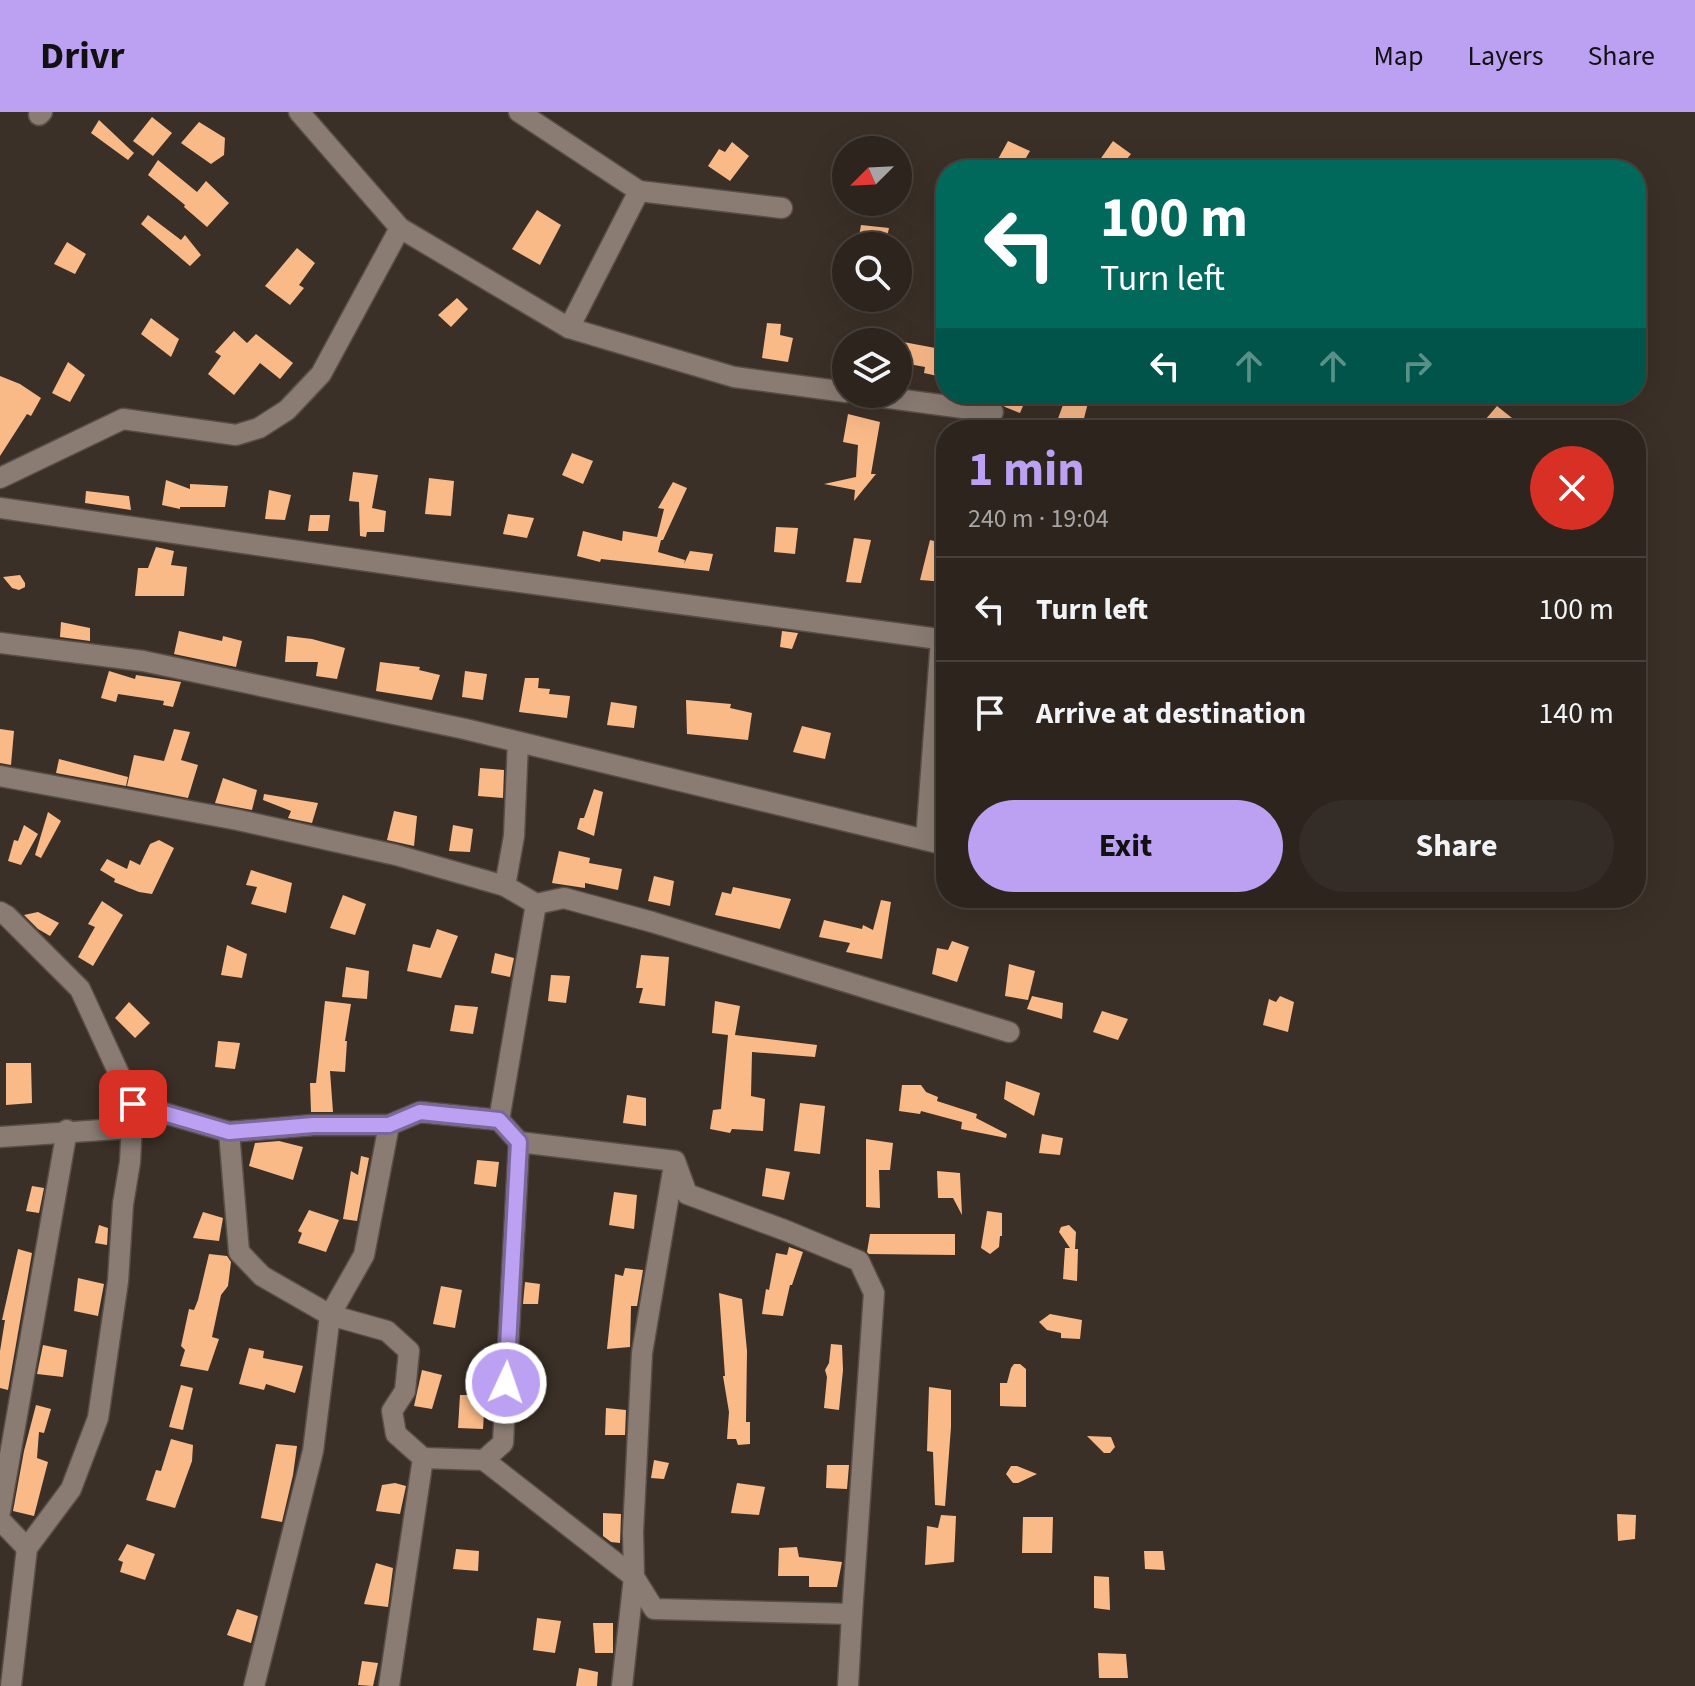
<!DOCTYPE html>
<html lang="en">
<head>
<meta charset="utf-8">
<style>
	body { margin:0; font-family:"Source Sans 3",sans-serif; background:#342c26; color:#f1f3f6; height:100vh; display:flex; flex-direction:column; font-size:30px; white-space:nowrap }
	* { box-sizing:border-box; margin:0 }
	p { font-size:26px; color:#a6a4a4 }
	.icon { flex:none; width:44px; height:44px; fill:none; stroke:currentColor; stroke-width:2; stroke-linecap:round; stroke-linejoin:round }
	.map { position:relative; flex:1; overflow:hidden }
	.panel { position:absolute; left:936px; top:308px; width:710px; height:488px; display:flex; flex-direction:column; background:#2c241d; border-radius:32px; box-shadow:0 8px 32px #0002,0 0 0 2px #48413b }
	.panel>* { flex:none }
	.guide { position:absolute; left:936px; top:48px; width:710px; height:244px; border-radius:32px; box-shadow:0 8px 32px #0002,0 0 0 2px #48413b; background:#00695c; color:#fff; overflow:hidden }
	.needle { width:52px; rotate:246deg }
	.tools { position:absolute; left:832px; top:24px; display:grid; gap:16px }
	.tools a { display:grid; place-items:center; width:80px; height:80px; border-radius:50%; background:#2c241d; box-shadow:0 8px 32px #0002,0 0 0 2px #48413b; font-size:40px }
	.pin { position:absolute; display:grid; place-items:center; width:68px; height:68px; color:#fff; margin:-34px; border-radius:16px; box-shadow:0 4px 12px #0006 }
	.me { position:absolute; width:88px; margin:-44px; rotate:3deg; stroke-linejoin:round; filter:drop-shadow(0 0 6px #0008) }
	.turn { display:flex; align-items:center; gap:28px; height:168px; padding:0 32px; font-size:36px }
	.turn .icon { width:104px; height:104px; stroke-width:2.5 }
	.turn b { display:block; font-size:56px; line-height:68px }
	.lanes { display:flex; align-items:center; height:76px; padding:0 32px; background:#0003; justify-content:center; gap:40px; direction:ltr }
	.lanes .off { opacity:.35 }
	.round { display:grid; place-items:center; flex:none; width:84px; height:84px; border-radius:42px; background:#342c26 }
	.overview { display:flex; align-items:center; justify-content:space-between; height:136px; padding:0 32px }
	h1 { font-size:48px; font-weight:700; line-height:60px; color:#bca0f2 }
	.action { display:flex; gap:16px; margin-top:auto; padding:16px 32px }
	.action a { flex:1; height:92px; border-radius:48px; background:#bca0f2; color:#111; font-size:32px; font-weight:700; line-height:92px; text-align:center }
	.action a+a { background:#342c26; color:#f1f3f6 }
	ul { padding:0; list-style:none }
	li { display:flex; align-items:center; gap:24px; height:104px; padding:0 32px; border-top:2px solid #48413b }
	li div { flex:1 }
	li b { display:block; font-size:30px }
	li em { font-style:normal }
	header { display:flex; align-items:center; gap:48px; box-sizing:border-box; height:112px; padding:0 40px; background:#bca0f2; color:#111 }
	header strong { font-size:38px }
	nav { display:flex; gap:44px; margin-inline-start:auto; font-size:28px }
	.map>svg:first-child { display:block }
	.building { fill:#faba88 }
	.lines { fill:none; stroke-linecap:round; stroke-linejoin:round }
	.minor-casing { stroke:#594f48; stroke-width:23 }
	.minor { stroke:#8a7c73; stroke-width:20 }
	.route-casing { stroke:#7a689d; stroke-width:20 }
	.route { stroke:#bca0f2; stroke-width:14 }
</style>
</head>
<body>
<header>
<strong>Drivr</strong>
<nav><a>Map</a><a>Layers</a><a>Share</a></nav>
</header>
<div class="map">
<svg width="1695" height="1574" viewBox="0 0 1695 1574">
	<rect width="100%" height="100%" fill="#3b3027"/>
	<!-- building -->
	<g class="building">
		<path d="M152,5L172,21L153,44L133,29Z"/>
		<path d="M99,8L134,41L128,48L91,21Z"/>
		<path d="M199,10L225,26L224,43L211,52L181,31Z"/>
		<path d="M1008,29L1030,39L1019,58H1013L997,49Z"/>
		<path d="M1113,29L1131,42L1118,58L1099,49Z"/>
		<path d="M732,30L749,44L730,69L708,54L719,37L725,40Z"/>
		<path d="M158,48L197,80L206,69L229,91L207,115L184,95L185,93L148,63Z"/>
		<path d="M537,98L561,113L540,153L512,137Z"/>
		<path d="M148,103L181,128L185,123L201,143L190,154L141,112Z"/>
		<path d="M861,113L889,116L885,134L858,130Z"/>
		<path d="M67,130L86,142L75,162L54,152Z"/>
		<path d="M297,136L315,151L299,173L304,176L290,193L265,174Z"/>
		<path d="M457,186L468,197L451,215L438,203Z"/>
		<path d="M151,206L179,227L171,245L141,222Z"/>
		<path d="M767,211L781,212L780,223L793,226L788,250L762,246Z"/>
		<path d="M234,219L247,231L256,222L293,251L280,267L260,251L234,283L208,262L221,244L215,240Z"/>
		<path d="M898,229L946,238V254L942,265L924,261L925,255L898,250Z"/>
		<path d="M68,250L85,263L70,290L52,281Z"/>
		<path d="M0,264L20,272L41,286L31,304L27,302L0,344Z"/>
		<path d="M979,282H1006L1026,287L1020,301L1005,295L995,287L978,285Z"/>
		<path d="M1067,282L1089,287L1081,318L1056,312Z"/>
		<path d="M1497,294L1512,306L1505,318L1485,308Z"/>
		<path d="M848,302L880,310L871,362H876L854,389L855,378L824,372L856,365L858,333L843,330Z"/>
		<path d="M572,341L593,349L583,372L562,363Z"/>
		<path d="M353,360L378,363L372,396L386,399L384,420H367L366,425L360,424L359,390L349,389Z"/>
		<path d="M429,366L454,369L451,404L425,402Z"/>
		<path d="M166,368L190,377V372L228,374L225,395H180V397L162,393Z"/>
		<path d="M673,370L687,376L663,428H661L658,440L685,448L684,452L690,439L713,442L709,459L601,447L600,450L577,444L583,419L622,429L623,419L657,425L664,397L658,396Z"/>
		<path d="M269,378L291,383L285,408L265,407Z"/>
		<path d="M86,379L129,384L131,398L85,391Z"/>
		<path d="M508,402L534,406L527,426L503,422Z"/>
		<path d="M310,403H330L328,419H308Z"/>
		<path d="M776,415L798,416L795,442L774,440Z"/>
		<path d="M854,426L871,428L861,471L846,470Z"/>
		<path d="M930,428L946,432V470L920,468Z"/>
		<path d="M156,435L174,439L171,453L187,455L184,484H135L138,456H148Z"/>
		<path d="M20,463L25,471V475L19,478L12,476L3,465Z"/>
		<path d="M61,510L90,516V529L60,525Z"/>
		<path d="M179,519L222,529L223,524L242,529L236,555L174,542Z"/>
		<path d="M782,519L798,521L792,537L780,535Z"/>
		<path d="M287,524L312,527L345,536L337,567L316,564L318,550H285Z"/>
		<path d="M380,550L420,555L419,558L440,563L432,588L376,579Z"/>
		<path d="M109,559L135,567L136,563L181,570L173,595L163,593L164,589L118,582L116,590L101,586Z"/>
		<path d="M465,559L487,562L483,588L462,585Z"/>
		<path d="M525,566H539L538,576L550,577L549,582L570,584L567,606L519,600Z"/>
		<path d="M686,588L731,592L730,596L752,601L748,628L687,622Z"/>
		<path d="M611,590L637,594L634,616L607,613Z"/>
		<path d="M802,614L831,621L825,647L793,640Z"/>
		<path d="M0,617L14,619L11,653L0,651Z"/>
		<path d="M174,617L190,620L181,648L198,653L188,686L127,674L134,643L164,649Z"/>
		<path d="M59,647L128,665L126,674L56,661Z"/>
		<path d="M480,656L504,658L503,686L478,684Z"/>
		<path d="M223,666L257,678L252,698L215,691Z"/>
		<path d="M594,677L603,680L594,724L577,717L580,706H584Z"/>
		<path d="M264,682L318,691L312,711L288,706L291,699L263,688Z"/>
		<path d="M394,699L417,704L414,734L387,728Z"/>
		<path d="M48,700L61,709L41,746L35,743Z"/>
		<path d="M24,713L38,722L21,753L8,749L14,728L18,729Z"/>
		<path d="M453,713L473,717L470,740L449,739Z"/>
		<path d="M159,728L174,736L152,782L139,780L114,770L115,767L100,758L107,747L127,757L130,748L140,753L150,732Z"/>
		<path d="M559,739L590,746L589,751L622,757L618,778L585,771V776L552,771Z"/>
		<path d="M251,758L292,771L286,801L251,792L257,775L246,773Z"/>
		<path d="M654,764L674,769L670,794L648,789Z"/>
		<path d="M733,775L791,787L780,817L715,803L722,780L731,782Z"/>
		<path d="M343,783L366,792L355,823L330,816Z"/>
		<path d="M881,788L891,790L882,847L846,840L850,831L819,825L824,808L862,817L863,813L873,818Z"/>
		<path d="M102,789L123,803L93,854L78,845L95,815L88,812Z"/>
		<path d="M38,800L59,811L50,824L38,817L24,803Z"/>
		<path d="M437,817L458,824L441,866L407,859L413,832L430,836Z"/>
		<path d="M952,829L969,835L957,870L932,862L937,836L948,838Z"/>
		<path d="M227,833L247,842L242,866L221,863Z"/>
		<path d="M495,841L514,846L510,865L491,861Z"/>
		<path d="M641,843L669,845L665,894L639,891L643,876H636Z"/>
		<path d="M1009,852L1035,859L1028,888L1005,884Z"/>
		<path d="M346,855L369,859L367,887L342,885Z"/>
		<path d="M551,863L570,864L566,891L548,889Z"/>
		<path d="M1032,884L1063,891L1062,907L1027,897Z"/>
		<path d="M1280,884L1294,890L1288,920L1263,913L1269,887L1276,890Z"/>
		<path d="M325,889L351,892L345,929H347L345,960L330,959L333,1000H311L310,971H316Z"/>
		<path d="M715,889L740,894L735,923L817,933L815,945L752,940L751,984L765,987L763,1019L732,1017L730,1021L710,1017L713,998L721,997L728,923L712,921Z"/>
		<path d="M129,890L150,911L135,926L115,906Z"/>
		<path d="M455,893L478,895L473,922L450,919Z"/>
		<path d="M1102,899L1128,907L1118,928L1093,920Z"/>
		<path d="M218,929L240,931L235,957L215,955Z"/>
		<path d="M6,951H31L32,991L6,993Z"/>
		<path d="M1006,969L1040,981L1034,1004L1004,987Z"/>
		<path d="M902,973H921L926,980L938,985L937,989L977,1002L976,1006L1007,1022L1006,1026L961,1017L962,1010L921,999L920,1002L899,999Z"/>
		<path d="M627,983L646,986V1014L623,1011Z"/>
		<path d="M800,991L825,994L820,1042L794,1039Z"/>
		<path d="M1042,1022L1063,1026L1060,1043L1039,1041Z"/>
		<path d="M866,1027L893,1031L890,1058H879L880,1096L866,1095Z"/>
		<path d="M279,1029L303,1035L293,1068L249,1054L255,1031Z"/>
		<path d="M361,1044L369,1046L357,1109L343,1107L351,1059L358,1063Z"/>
		<path d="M477,1048L499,1050L496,1075L474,1072Z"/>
		<path d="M766,1056L790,1060L784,1088L762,1084Z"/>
		<path d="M937,1059L960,1061L962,1103L953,1086H938Z"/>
		<path d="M32,1074L44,1076L39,1101L26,1099Z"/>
		<path d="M614,1080L637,1083L634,1117L609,1113Z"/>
		<path d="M309,1098L339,1108L326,1140L298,1131L302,1121L298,1119Z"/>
		<path d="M987,1099L1002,1101V1124H1000L999,1135L990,1142L981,1136Z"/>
		<path d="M203,1100L223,1106L219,1129L193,1126Z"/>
		<path d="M99,1113L108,1116L107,1133L95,1131Z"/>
		<path d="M1069,1113L1076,1120L1075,1137H1078L1077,1169L1063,1167L1065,1136H1070L1059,1120L1061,1115Z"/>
		<path d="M870,1122H955V1143L869,1142L867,1140Z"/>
		<path d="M789,1135L803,1140L792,1173H790L783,1204L762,1202L766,1177L769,1178L776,1141L787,1143Z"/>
		<path d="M18,1137L32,1141L8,1278L0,1276V1239L5,1208H2Z"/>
		<path d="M209,1142L227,1144L231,1150L228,1174L221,1183L212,1225L219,1227L208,1259L180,1254L185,1238L181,1234L189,1197L194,1198L198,1188Z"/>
		<path d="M625,1156L643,1158L637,1194H631L630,1235L607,1237L615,1162L623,1164Z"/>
		<path d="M78,1166L104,1172L98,1204L74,1199Z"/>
		<path d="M525,1170L540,1172L538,1192H523Z"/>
		<path d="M441,1174L462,1178L455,1216L433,1212Z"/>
		<path d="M719,1181L742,1187L747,1239L746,1310H750V1332L738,1333L736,1327H727L729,1300L723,1264H725Z"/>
		<path d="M1050,1202L1082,1208L1080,1227L1061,1226V1221L1047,1218L1039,1210Z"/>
		<path d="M831,1232L842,1233L843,1258L839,1298L824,1296L827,1265L825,1258L829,1251Z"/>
		<path d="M43,1233L67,1238L63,1265L37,1262Z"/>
		<path d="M249,1236L264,1239L263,1246L303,1254L295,1281L266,1272L264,1278L239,1272Z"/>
		<path d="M1014,1252H1020L1026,1257V1295L1000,1294V1271H1007L1011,1256Z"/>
		<path d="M422,1258L442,1263L432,1297L414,1294Z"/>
		<path d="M181,1273L193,1276L183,1318L169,1315Z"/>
		<path d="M929,1275L951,1278V1315L945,1394L935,1393L933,1340L927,1339Z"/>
		<path d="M460,1283H485L483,1317L458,1316Z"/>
		<path d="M36,1293L51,1297L44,1321L39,1320L37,1346L48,1350L34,1404L13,1399L24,1339Z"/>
		<path d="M606,1296L626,1298L625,1323H605Z"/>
		<path d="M1087,1324L1111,1325L1115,1335L1110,1341H1104Z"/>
		<path d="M171,1327L193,1333L192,1349L175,1396L146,1388L156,1358L161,1359Z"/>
		<path d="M276,1332L297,1334L293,1363L282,1410L261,1406Z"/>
		<path d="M654,1348L669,1351L664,1367L651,1366Z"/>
		<path d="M827,1353H849L847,1377L826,1376Z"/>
		<path d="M1011,1354H1017L1037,1362L1018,1371H1013L1006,1362Z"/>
		<path d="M395,1371L406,1374L400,1402L376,1399L382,1373Z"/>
		<path d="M737,1371L765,1375L759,1403L731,1401Z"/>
		<path d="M603,1401L621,1402L620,1431L611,1430L603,1424Z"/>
		<path d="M1617,1402L1636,1403L1635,1427L1618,1429Z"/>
		<path d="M941,1403L956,1404L954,1450L925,1453L927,1414L938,1416Z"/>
		<path d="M1023,1405H1053L1052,1441H1022Z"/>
		<path d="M127,1432L155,1442L145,1468L120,1460L123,1450L118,1448Z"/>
		<path d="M797,1435L799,1445L842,1450L837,1475H809V1464H778L779,1436Z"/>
		<path d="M456,1437L479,1439L478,1459L453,1457Z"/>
		<path d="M1144,1439H1163L1165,1458L1145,1457Z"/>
		<path d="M376,1451L393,1456L388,1495L364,1492Z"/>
		<path d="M1094,1464L1109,1465L1110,1498L1094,1496Z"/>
		<path d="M237,1497L258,1504L251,1531L227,1523Z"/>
		<path d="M537,1506L561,1509L555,1541L533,1538Z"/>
		<path d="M593,1511H613V1541H595Z"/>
		<path d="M1098,1541L1126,1542L1128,1566H1099Z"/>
		<path d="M362,1549L378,1551L373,1574L358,1573Z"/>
		<path d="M579,1556L598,1560L597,1574H576Z"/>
	</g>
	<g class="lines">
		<defs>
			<g id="minor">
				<path d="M299,0L400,116"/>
				<path d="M519,0L639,79L782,96"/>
				<path d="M39,3L42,0"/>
				<path d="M569,216L734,265L846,280"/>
				<path d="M859,282L993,300"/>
				<path d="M0,366L123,307L236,323L259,316L287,298L321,262L400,116L569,216L639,79"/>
				<path d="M0,396L438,459L946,528"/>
				<path d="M0,531L143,549L465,617L946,733"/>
				<path d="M518,630L514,724L505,774L536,792L564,786L652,810L1009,920"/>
				<path d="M0,664L238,708L396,743L505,774"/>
				<path d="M926,728L941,527"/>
				<path d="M0,800L7,804L80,877L133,992L229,1020L313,1013H389L420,1000L499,1008L536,792"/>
				<path d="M229,1020L239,1140L262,1164L330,1203L387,1219L409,1239L405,1279L392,1299L396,1322L423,1346L389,1574"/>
				<path d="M0,1025L132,1016"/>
				<path d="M423,1346L484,1348L503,1331L519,1030L499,1008"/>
				<path d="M484,1348L634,1465L654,1497L852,1502L874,1181L859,1149L787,1119L687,1082L675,1049L519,1030"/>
				<path d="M0,1400L67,1018"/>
				<path d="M0,1408L27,1436"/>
				<path d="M11,1574L27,1436L71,1377L98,1306L118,1169L123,1092L130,1050L133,992"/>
				<path d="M254,1574L313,1339L330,1203L364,1143L389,1013"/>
				<path d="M622,1574L634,1465L633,1420L642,1241L674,1053"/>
				<path d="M848,1574L852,1502"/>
			</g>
		</defs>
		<!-- minor casing -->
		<use href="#minor" class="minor-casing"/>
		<!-- minor -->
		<use href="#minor" class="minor"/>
	</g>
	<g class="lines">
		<defs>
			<path id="route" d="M133,992L229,1020L313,1013H389L420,1000L499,1008L519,1030L506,1271"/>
		</defs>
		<!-- route casing -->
		<use href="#route" class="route-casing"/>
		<!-- route -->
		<use href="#route" class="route"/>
	</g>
</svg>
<div class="tools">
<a><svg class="needle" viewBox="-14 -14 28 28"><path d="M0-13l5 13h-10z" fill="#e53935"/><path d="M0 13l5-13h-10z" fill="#a6a4a4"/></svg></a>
<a><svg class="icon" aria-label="search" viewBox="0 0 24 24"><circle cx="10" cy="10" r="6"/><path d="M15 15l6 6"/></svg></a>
<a><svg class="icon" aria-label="layers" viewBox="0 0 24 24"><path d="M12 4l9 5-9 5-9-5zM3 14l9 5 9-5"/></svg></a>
</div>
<div class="pin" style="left:133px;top:992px;background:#d93025"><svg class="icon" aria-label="arrive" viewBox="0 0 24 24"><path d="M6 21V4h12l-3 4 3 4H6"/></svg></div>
<svg class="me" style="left:506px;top:1271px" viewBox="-20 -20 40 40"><circle r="17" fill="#bca0f2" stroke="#fff" stroke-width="3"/><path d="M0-11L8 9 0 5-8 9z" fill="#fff"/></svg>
<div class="guide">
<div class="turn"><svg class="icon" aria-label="left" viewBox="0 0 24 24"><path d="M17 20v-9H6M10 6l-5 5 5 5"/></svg><div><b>100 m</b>Turn left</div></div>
<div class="lanes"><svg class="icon" aria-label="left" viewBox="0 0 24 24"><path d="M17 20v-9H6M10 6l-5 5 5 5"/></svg><svg class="icon off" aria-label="ahead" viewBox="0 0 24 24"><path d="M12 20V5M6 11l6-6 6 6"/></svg><svg class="icon off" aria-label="ahead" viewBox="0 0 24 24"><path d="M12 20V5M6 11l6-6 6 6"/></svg><svg class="icon off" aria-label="right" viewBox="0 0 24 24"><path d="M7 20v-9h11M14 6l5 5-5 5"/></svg></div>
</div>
<section class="panel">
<div class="overview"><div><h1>1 min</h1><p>240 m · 19:04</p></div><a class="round" style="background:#d93025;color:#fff"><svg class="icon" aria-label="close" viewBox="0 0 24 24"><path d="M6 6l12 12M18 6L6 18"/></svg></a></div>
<ul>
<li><svg class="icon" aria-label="left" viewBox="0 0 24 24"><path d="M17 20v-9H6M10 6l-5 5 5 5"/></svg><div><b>Turn left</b></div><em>100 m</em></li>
<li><svg class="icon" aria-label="arrive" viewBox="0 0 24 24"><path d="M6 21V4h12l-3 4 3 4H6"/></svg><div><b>Arrive at destination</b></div><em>140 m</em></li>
</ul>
<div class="action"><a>Exit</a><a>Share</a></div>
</section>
</div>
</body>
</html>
